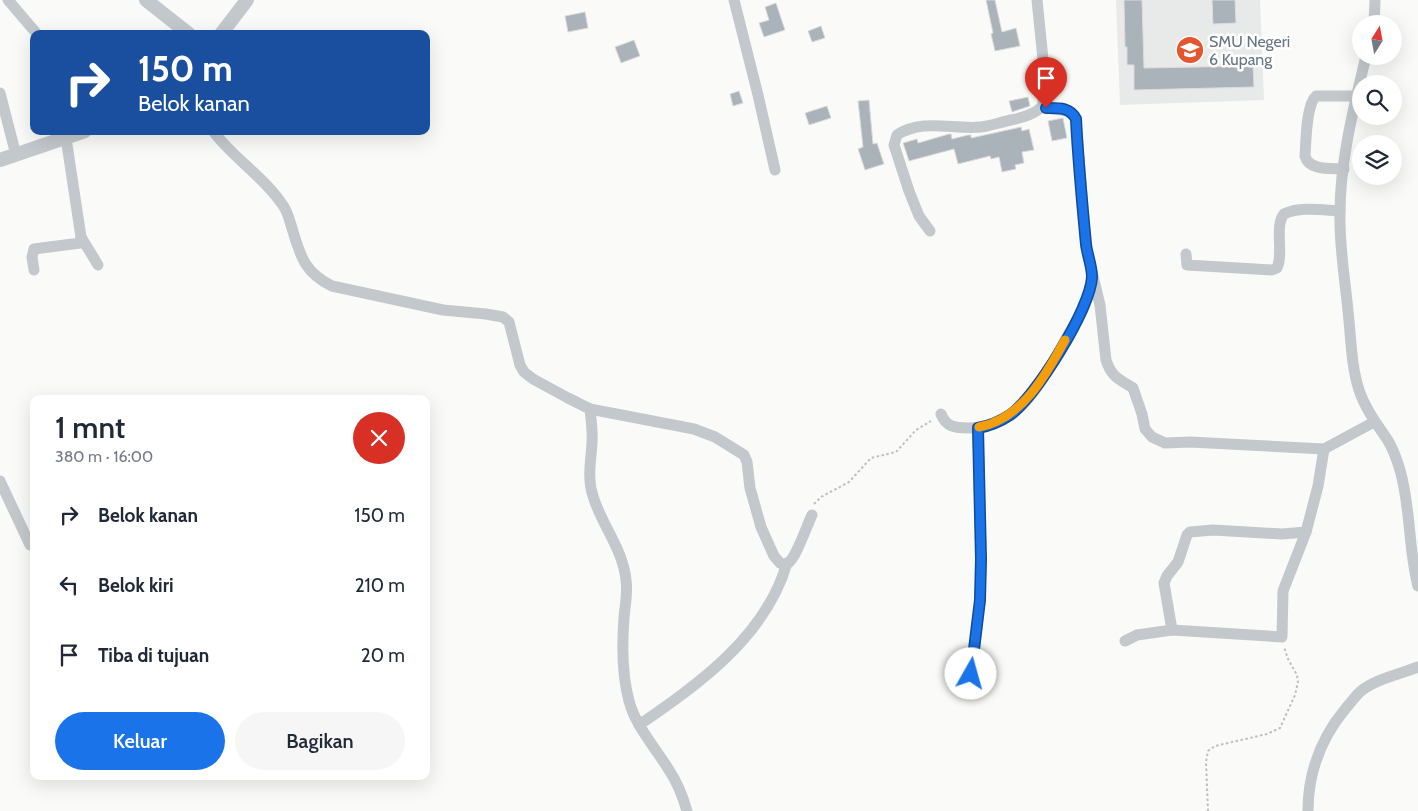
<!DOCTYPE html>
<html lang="id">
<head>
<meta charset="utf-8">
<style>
	body { margin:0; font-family:Cabin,sans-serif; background:#f6f6f7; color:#1f2937; height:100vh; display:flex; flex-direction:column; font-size:19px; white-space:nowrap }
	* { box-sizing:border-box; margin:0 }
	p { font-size:16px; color:#747a83 }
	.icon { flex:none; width:28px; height:28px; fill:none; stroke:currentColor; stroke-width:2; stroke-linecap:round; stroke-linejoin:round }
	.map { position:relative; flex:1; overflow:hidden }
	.sheet { position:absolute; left:30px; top:395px; width:400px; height:385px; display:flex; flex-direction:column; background:#fff; border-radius:10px; box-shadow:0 5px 20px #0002 }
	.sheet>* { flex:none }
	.top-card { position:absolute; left:30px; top:30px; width:400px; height:105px; border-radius:10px; box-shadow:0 5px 20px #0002; background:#1a4fa0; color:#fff; overflow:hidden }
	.needle { width:32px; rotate:11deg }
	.controls { position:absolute; left:1352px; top:15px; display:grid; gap:10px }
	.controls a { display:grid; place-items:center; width:50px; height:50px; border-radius:50%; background:#fff; box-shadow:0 5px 20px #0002; font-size:25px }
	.pin { position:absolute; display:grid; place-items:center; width:42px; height:42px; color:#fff; margin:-51px -21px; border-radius:50% 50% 50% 0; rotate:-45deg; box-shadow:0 0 5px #0007 }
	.pin .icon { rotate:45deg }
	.me { position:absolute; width:55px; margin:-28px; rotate:7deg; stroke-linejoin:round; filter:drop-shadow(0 0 4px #0008) }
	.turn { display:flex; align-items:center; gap:18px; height:105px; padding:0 25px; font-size:22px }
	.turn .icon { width:65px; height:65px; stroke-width:2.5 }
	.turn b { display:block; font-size:35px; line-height:42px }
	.round { display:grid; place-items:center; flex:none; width:52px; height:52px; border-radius:26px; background:#f6f6f7 }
	.head { display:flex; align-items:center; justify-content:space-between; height:85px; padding:0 25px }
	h1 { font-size:30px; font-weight:600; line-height:38px }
	.button { display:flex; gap:10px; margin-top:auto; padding:10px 25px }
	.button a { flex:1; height:58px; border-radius:30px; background:#1a73e8; color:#fff; font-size:20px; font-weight:600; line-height:58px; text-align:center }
	.button a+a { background:#f6f6f7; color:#1f2937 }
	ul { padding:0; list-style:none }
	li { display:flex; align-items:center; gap:15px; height:70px; padding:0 25px }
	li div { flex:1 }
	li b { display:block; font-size:19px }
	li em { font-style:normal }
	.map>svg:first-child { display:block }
	.built { fill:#e8e9e9 }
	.building { fill:#aab3b9; stroke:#dcdcda }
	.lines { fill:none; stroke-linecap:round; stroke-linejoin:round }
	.path { stroke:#bbbfc2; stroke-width:2; stroke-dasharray:2.5 2.5; stroke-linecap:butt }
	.minor { stroke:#c3c8cc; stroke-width:11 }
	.tertiary { stroke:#c3c8cc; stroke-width:14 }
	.route-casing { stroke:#114b97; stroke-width:12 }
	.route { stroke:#1a73e8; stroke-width:9 }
	.slow { stroke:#f59e0b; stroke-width:9 }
	.labels { text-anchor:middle; stroke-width:5; stroke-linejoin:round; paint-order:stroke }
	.poi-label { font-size:16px; fill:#657683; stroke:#fff; text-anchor:start }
</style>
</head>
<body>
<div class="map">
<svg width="1418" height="811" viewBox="0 0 1418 811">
	<rect width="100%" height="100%" fill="#fafaf8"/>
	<!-- built -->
	<path class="built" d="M1116,0H1260L1264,100L1120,105Z"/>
	<!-- building -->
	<g class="building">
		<path d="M986,0H995L1002,32L1016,28L1020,46L995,51L991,34L993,33Z"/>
		<path d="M1124,0H1142L1144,68L1253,66L1254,87L1134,90V65H1127V47H1125Z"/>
		<path d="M1212,0H1235L1236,23L1213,24Z"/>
		<path d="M776,3L785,30L764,37L759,23L769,20L765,7Z"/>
		<path d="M585,12L588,28L568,32L565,16Z"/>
		<path d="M821,26L825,38L812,42L808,31Z"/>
		<path d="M634,40L640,56L621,63L615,47Z"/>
		<path d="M739,91L743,103L733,106L730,94Z"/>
		<path d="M1028,97L1030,106L1012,112L1009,101Z"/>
		<path d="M869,100L873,144L877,143L884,164L865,170L858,149L863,147L858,101Z"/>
		<path d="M827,106L831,118L809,125L805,113Z"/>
		<path d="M1063,118L1067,138L1052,141L1048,121Z"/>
		<path d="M1021,127L1022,131L1029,129L1034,150L1022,152L1024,163L1015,165L1016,169L1002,172L999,157L991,159L990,156L958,164L954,149L909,161L903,143L917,139L918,143L949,134H951L952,139L968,135H971V138Z"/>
	</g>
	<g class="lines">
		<!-- path -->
		<g class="path">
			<path d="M814,504L821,497L849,482L871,458L896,452L916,430L931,421"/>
			<path d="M1208,811L1206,762L1208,751L1215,746L1267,734L1280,728L1295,695L1298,682L1297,675L1288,659L1284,647"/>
		</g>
		<!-- minor -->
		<g class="minor">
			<path d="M8,0L37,34"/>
			<path d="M734,0L758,95L775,170"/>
			<path d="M1037,0L1043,59V106L1046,108L1069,111L1076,119L1086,247L1100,305L1106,360C1112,378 1119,379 1133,388L1142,414L1145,429L1152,437L1165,443L1190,442L1324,449L1374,422"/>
			<path d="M1374,24L1375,0"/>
			<path d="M1366,56C1354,107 1340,160 1340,213C1339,245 1345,279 1348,311C1351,337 1351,365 1359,390C1365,408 1376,423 1387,439C1392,447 1397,460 1400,470C1411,508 1408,548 1418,586"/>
			<path d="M0,93L16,155"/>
			<path d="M213,131C233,158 263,176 282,204C287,210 289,218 291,225C300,254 303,272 332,286L443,310L486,314L503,317L509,322L520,365L524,372L533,379L568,398L590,409L694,429L715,437L744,455L747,462L750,488L761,527L774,556L780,563C783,564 785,564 788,563C796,558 807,525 812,515"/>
			<path d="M1344,169C1331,168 1309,171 1305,156C1306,142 1306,105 1316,96H1356"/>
			<path d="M930,231L919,216L909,191L894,145L897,135C923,118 953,130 981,127C991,126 1001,122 1011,120C1024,117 1033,115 1043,106"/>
			<path d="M81,237L98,265"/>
			<path d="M1186,254L1187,265L1272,270L1277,268C1284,253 1274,226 1284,214C1300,206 1322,210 1340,211"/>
			<path d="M34,270L32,257L34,249L80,243L81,237L66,138"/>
			<path d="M590,409C591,420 593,432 592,443C591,460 587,479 593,496C601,524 623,549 626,580C628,593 625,605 624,618C622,644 622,675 629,701C636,727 655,747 669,770C677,782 683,797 687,811"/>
			<path d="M941,414C946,427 955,428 969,428C983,428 997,423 1009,416C1035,399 1053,362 1068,335C1074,325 1081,316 1085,305C1088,296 1090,287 1092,279"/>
			<path d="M0,481L30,545L34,546"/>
			<path d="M1172,630L1282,637L1283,591L1306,532L1318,486L1324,449"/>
			<path d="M1125,641L1137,635L1172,630L1164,583L1167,576L1178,562L1187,535L1190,532L1213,530L1282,534L1306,532"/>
			<path d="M969,692L980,601L981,559L978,428"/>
			<path d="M639,725C699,684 766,636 787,563"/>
			<path d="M1308,811C1308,772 1321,738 1346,708C1351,703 1355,696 1361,691C1376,679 1400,674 1418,667"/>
		</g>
		<!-- tertiary -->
		<g class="tertiary">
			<path d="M146,0L189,34"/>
			<path d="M221,34L247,0"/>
			<path d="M0,160L85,131"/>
		</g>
	</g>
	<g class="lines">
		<defs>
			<path id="route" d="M971,674L980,600L981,559L978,428C989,426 1001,421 1010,415C1035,398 1091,308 1092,277C1092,266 1087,254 1086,244C1082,202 1078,160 1076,119C1070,107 1058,108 1046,108"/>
		</defs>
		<!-- route casing -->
		<use href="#route" class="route-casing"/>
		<!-- route -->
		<use href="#route" class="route"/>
		<!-- slow -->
		<path class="slow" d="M979,427C1022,419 1046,375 1065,340"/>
	</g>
	<!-- icons -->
	<defs>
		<symbol id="school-disc" viewBox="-11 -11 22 22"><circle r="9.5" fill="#e4572e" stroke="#fff"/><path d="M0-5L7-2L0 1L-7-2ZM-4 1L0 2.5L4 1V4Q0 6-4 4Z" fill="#fff"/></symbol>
	</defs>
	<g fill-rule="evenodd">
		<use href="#school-disc" x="1174" y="34" width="32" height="32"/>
	</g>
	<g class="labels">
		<!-- poi labels -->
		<g class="poi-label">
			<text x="1209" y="47">SMU Negeri<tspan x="1209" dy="18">6 Kupang</tspan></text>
		</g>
	</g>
</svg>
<div class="controls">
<a><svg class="needle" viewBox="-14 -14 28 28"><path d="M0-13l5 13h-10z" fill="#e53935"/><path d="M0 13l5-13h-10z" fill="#747a83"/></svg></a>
<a><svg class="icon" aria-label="search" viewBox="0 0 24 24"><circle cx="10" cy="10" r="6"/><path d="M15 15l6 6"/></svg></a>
<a><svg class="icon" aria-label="layers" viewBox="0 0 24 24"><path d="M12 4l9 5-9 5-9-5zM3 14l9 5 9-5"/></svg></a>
</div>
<div class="pin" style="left:1046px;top:108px;background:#d93025"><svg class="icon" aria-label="arrive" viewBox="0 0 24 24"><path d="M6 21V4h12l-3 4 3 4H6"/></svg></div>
<svg class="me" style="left:971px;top:674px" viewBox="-20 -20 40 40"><circle r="19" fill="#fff"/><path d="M0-13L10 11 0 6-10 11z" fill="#1a73e8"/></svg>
<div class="top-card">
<div class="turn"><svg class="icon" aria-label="right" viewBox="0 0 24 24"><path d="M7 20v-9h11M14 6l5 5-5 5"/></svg><div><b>150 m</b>Belok kanan</div></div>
</div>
<section class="sheet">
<div class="head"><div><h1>1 mnt</h1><p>380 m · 16:00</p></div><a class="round" style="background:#d93025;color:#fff"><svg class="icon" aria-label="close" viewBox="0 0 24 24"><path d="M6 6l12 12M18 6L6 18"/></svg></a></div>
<ul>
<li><svg class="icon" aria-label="right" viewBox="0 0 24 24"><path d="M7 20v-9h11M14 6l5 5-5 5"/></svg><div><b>Belok kanan</b></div><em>150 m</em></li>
<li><svg class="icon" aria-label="left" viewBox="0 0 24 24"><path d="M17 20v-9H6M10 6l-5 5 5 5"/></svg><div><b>Belok kiri</b></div><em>210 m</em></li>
<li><svg class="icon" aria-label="arrive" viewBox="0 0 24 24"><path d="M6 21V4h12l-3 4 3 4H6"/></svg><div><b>Tiba di tujuan</b></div><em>20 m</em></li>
</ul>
<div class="button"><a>Keluar</a><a>Bagikan</a></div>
</section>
</div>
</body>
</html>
